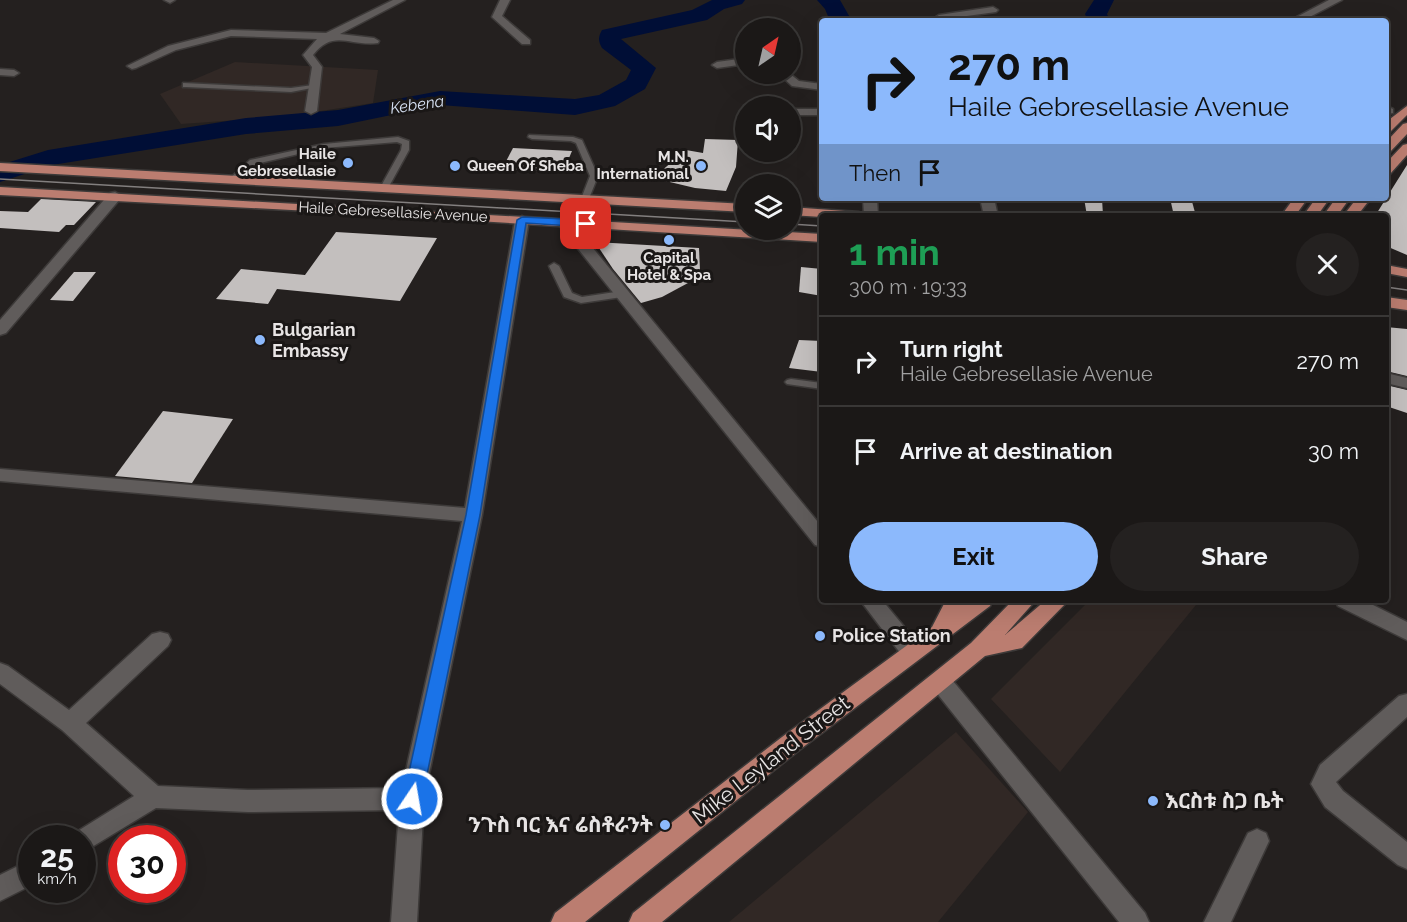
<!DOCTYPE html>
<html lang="en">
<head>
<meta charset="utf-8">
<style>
	body { margin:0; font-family:Raleway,"Noto Sans Ethiopic",sans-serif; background:#242120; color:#f1f3f6; height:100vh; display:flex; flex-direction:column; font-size:22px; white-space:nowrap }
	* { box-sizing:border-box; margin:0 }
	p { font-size:20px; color:#a0a0a1 }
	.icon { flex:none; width:33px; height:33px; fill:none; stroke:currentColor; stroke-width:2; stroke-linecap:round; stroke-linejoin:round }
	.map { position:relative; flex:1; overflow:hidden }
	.panel { position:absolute; left:819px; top:213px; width:570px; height:390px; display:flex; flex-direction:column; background:#1b1817; border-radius:6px; box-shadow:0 6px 24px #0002,0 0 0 2px #393736 }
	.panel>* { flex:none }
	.banner { position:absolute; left:819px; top:18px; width:570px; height:183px; border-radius:6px; box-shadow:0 6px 24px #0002,0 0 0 2px #393736; background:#8cb9fc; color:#111; overflow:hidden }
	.needle { width:39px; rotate:34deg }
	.buttons { position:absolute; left:735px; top:18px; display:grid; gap:12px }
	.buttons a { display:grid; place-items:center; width:66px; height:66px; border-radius:50%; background:#1b1817; box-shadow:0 6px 24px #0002,0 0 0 2px #393736; font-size:30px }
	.speed { position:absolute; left:18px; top:825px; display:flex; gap:12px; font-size:30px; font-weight:700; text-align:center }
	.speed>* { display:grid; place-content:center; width:78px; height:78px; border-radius:50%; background:#1b1817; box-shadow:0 6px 24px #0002,0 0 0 2px #393736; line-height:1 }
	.speed small { font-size:15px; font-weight:400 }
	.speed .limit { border:9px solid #d22; background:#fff; color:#111 }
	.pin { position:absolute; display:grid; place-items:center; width:51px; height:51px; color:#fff; margin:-26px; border-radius:12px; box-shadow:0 3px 9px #0006 }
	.me { position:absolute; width:66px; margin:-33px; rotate:12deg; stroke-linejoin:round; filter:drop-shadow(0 0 4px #0008) }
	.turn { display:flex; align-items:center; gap:21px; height:126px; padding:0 30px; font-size:27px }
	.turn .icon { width:78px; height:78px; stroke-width:2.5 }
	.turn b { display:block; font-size:42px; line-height:51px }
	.then { display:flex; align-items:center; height:57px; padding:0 30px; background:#0003; gap:12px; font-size:22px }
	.round { display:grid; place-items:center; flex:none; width:63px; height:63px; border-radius:32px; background:#242120 }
	.head { display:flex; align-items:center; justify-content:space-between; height:102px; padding:0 30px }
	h1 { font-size:36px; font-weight:700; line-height:45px; color:#1e9e55 }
	.cta { display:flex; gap:12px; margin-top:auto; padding:12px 30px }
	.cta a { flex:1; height:69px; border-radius:36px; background:#8cb9fc; color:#111; font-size:24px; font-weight:700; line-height:69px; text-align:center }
	.cta a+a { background:#242120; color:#f1f3f6 }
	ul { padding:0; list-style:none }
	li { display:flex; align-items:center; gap:18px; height:90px; padding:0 30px; border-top:2px solid #393736 }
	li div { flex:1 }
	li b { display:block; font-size:22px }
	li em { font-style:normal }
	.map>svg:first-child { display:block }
	.built { fill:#312825 }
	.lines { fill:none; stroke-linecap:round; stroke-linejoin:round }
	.river { fill:#000e36; fill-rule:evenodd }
	.building { fill:#c3bfbe }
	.lane-casing { stroke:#3d3a39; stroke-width:3 }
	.street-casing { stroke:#3d3a39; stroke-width:3 }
	.primary-casing { stroke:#3d3a39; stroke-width:3 }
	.lane { fill:#605c5b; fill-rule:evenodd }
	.street { fill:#605c5b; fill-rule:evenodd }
	.primary { fill:#bb7d70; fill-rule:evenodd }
	.tram { stroke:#837f7f; stroke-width:1.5 }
	.route { fill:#1a73e8; stroke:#114b97; stroke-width:1.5 }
	.poi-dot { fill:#8cb9fc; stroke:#1a1716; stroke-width:2 }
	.labels { text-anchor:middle; stroke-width:6; stroke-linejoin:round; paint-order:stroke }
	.far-poi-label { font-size:15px; font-weight:bold; fill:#e7e4e4; stroke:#1a1716; text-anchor:end }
	.far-street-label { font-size:15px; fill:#e7e4e4; stroke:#1a1716 }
	.far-water-label { font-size:16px; font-style:italic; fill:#d7e2f4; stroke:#1a1716 }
	.poi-label { font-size:18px; font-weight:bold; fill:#e7e4e4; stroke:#1a1716; text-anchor:start }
	.near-street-label { font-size:21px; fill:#e7e4e4; stroke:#1a1716 }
	.near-poi-label { font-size:21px; font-weight:bold; fill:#e7e4e4; stroke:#1a1716; text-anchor:start }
</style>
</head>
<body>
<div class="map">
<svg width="1407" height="922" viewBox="0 0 1407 922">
	<rect width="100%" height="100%" fill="#24201f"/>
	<!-- built -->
	<g class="built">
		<path d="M235,62L378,70L373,103L282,117L181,124L160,94Z"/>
		<path d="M1090,600H1200L1060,772L991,699Z"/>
		<path d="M956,732L1028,812L938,922H729Z"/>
	</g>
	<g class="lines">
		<!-- river -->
		<g class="river">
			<path d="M712,0H745L742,4L724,9L707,20L621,39L656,68L645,89L615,106L575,115L440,105L338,126L246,134L52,165L0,182V165L48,150L246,118L338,110L440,91L575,99L599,95L626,80L631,70L602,48C598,41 598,37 602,30L692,10Z"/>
			<path d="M817,0H840L852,21H830L825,9Z"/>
			<path d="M1094,0H1114L1107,14L1110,21H1088L1085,14Z"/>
		</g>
	</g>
	<!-- building -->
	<g class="building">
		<path d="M705,139L738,140L736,167L726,191L695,188L653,178L686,150L703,153Z"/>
		<path d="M513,148L572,151L563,172L502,169Z"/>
		<path d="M1407,165V255L1386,246V216H1375Z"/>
		<path d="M1084,198H1102L1103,216H1087Z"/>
		<path d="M1170,198H1191L1196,216H1174Z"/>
		<path d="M41,199L96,202L74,225H66L59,232L0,228V211L28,212Z"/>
		<path d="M336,232L437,238L400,301L277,289L268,304L216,299L241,269L305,275Z"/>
		<path d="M595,242L699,248L700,270L688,283L662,297L641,303L613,269Z"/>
		<path d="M801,267L822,269V296L799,292Z"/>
		<path d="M74,272H96L73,301L50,300Z"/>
		<path d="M1386,327L1407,329V376L1386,371Z"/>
		<path d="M799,340L822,341V372L789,368Z"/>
		<path d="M1386,385L1407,390V413L1386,406Z"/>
		<path d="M163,411L233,419L192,483L115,476Z"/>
	</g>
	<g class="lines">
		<defs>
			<g id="lane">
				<path d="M183,83L291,88L313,85L317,87L291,92L186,87H183Z"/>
				<path d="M529,135L573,137L582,140L598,176L588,201L585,202L581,199L590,176L576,143L571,141L532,139L528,137Z"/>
				<path d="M398,137L409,141V150L387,190L380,188L401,150L402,144L397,142L324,148L256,164L236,181L229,179L250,160L324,144Z"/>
				<path d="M554,263L559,266L572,293L582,297L622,291L627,294L622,297L581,303L564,297L549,266Z"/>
				<path d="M791,379L822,383V389L787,384L785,382L787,380Z"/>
			</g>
			<g id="street">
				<path d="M164,0H175L170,3Z"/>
				<path d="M393,0H405L340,34L374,38L379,41L378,43C350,47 334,28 313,55L322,67L317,111L311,114L305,111L312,67L303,55L317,39L231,36L176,50L136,68L132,69L127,66L168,46L231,30L326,33Z"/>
				<path d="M500,0H510L502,16L530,40V44H522L492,17Z"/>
				<path d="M1329,0H1342L1302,21H1289Z"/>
				<path d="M993,7L998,10L996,12L930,21L939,15Z"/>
				<path d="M746,58V64L717,68L712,65L717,62Z"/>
				<path d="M0,69L14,70L19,73L14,76L0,75Z"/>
				<path d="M779,74H790L799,81L822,84V90L792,86Z"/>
				<path d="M1386,106L1393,109V113L1386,114Z"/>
				<rect x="790" y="109" width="32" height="6"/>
				<path d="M115,192L122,196L120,199L6,333L0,335V320L110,193Z"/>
				<path d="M863,198H877L878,216H864Z"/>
				<path d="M980,198H994L998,216H984Z"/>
				<path d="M522,216L529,220L482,515L424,799L417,922H391L399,810L248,812L156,808L82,853V838H71L73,834L134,796L62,730L0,684V663L8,666L69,710L152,634L160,632L168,634L171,640L168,646L86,723L158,786L248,790L402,788L462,521L0,481V469L465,508L515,220Z"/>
				<path d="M564,218L569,219L822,527V547L815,545L559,225L557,222Z"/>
				<path d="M1386,373L1407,378V388L1386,383Z"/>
				<path d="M860,600H882L920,646L923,652L920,658L912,661L904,658Z"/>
				<path d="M1335,600H1363L1407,622V640L1338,606Z"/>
				<path d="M940,672L948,675L1145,913L1149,922H1119L932,687L929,681L932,675Z"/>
				<path d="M1407,694V717L1336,782L1343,791L1407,842V869L1398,865L1325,807L1311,784L1320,765L1399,696Z"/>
				<path d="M1257,829L1266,833L1269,841L1231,922H1204L1248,833Z"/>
				<path d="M32,859V885L0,901V875Z"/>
			</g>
			<g id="primary">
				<path d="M1407,106V115L1390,132L1386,133V122Z"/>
				<path d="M1407,123V134L1390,152L1386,153V142L1403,124Z"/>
				<path d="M1407,144V155L1390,174L1386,175V163L1403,145Z"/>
				<path d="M0,163L746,204V212L0,171Z"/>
				<path d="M0,187L822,234V242L329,212L0,195Z"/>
				<path d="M1294,198H1308L1295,216H1281Z"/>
				<path d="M1316,198H1330L1317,216H1303Z"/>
				<path d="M1336,198H1350L1337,216H1323Z"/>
				<path d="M1357,198H1371L1357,216H1343Z"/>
				<path d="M790,207L859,212L866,216L822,217L790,215Z"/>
				<path d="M1386,265L1407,269V277L1386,273Z"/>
				<path d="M1386,297L1407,300V310L1386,307Z"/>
				<path d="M946,600H993L990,606L798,751L585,922H551L555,913L782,737L932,627Z"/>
				<path d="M1013,600H1036L1005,635L1046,600H1069L1022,648L985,656L662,922H629L633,913L971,643Z"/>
			</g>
		</defs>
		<!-- lane casing -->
		<use href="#lane" class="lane-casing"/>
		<!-- street casing -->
		<use href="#street" class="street-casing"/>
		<!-- primary casing -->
		<use href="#primary" class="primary-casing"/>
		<!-- lane -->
		<use href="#lane" class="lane"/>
		<!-- street -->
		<use href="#street" class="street"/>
		<!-- primary -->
		<use href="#primary" class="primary"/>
		<!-- tram -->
		<g class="tram">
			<path d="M0,179L746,222"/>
			<path d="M790,224L822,226"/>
			<path d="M1386,287L1407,290"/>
		</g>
	</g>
	<!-- route -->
	<path class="route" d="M522,217L586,220L591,224L586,227L526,223L480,515L422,799L419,805L412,807L406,805L403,799L466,515L517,220Z"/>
	<!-- markers -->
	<g class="poi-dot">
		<circle cx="348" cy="163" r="6"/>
		<circle cx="455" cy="166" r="6"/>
		<circle cx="701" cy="166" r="6"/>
		<circle cx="669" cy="240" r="6"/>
		<circle cx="260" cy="340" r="6"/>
		<circle cx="820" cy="636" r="6"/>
		<circle cx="1153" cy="801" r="6"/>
		<circle cx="665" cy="825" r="6"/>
	</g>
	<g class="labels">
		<!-- far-poi labels -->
		<g class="far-poi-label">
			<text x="336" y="159">Haile<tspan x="336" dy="17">Gebresellasie</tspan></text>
			<text x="689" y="162">M.N.<tspan x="689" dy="17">International</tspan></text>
			<text x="467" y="171" text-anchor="start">Queen Of Sheba</text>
			<text x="669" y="263" text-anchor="middle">Capital<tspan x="669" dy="17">Hotel &amp; Spa</tspan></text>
		</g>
		<!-- far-street labels -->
		<g class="far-street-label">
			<text transform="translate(393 212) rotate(3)" y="5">Haile Gebresellasie Avenue</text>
		</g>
		<!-- far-water labels -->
		<g class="far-water-label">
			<text transform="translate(417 104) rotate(-8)" y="6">Kebena</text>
		</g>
		<!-- poi labels -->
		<g class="poi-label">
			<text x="272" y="336">Bulgarian<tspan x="272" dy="21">Embassy</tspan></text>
			<text x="832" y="642">Police Station</text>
		</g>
		<!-- near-street labels -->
		<g class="near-street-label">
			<text transform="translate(771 760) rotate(-38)" y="7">Mike Leyland Street</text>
		</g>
		<!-- near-poi labels -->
		<g class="near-poi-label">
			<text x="1165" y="808">እርስቱ ስጋ ቤት</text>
			<text x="653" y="832" text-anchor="end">ንጉስ ባር እና ሬስቶራንት</text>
		</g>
	</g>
</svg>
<div class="buttons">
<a><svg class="needle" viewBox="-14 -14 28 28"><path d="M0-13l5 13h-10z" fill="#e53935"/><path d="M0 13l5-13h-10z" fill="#a0a0a1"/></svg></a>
<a><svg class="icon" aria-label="sound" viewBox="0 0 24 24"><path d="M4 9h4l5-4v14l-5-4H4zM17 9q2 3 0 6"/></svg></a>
<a><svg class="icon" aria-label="layers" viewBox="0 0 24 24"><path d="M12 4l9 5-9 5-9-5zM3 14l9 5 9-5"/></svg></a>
</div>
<div class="speed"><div>25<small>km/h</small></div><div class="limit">30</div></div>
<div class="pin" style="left:586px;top:224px;background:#d93025"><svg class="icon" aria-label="arrive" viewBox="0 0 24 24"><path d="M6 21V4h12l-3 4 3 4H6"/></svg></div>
<svg class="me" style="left:412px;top:799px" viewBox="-20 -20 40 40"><circle r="17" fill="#1a73e8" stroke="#fff" stroke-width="3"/><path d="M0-11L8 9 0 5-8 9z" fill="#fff"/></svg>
<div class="banner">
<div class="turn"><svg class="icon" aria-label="right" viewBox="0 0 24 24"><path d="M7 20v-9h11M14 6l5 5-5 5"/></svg><div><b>270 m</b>Haile Gebresellasie Avenue</div></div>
<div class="then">Then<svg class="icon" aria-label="arrive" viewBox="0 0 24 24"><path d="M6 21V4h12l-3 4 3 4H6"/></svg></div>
</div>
<section class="panel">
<div class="head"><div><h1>1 min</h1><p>300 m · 19:33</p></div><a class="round"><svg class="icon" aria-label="close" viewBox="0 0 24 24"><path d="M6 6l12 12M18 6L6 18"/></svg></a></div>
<ul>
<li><svg class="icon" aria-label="right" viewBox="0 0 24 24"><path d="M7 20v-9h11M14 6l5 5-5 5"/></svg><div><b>Turn right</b><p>Haile Gebresellasie Avenue</p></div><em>270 m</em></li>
<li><svg class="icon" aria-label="arrive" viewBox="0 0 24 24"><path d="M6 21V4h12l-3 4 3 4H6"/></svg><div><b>Arrive at destination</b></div><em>30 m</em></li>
</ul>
<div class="cta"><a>Exit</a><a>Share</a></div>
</section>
</div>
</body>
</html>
